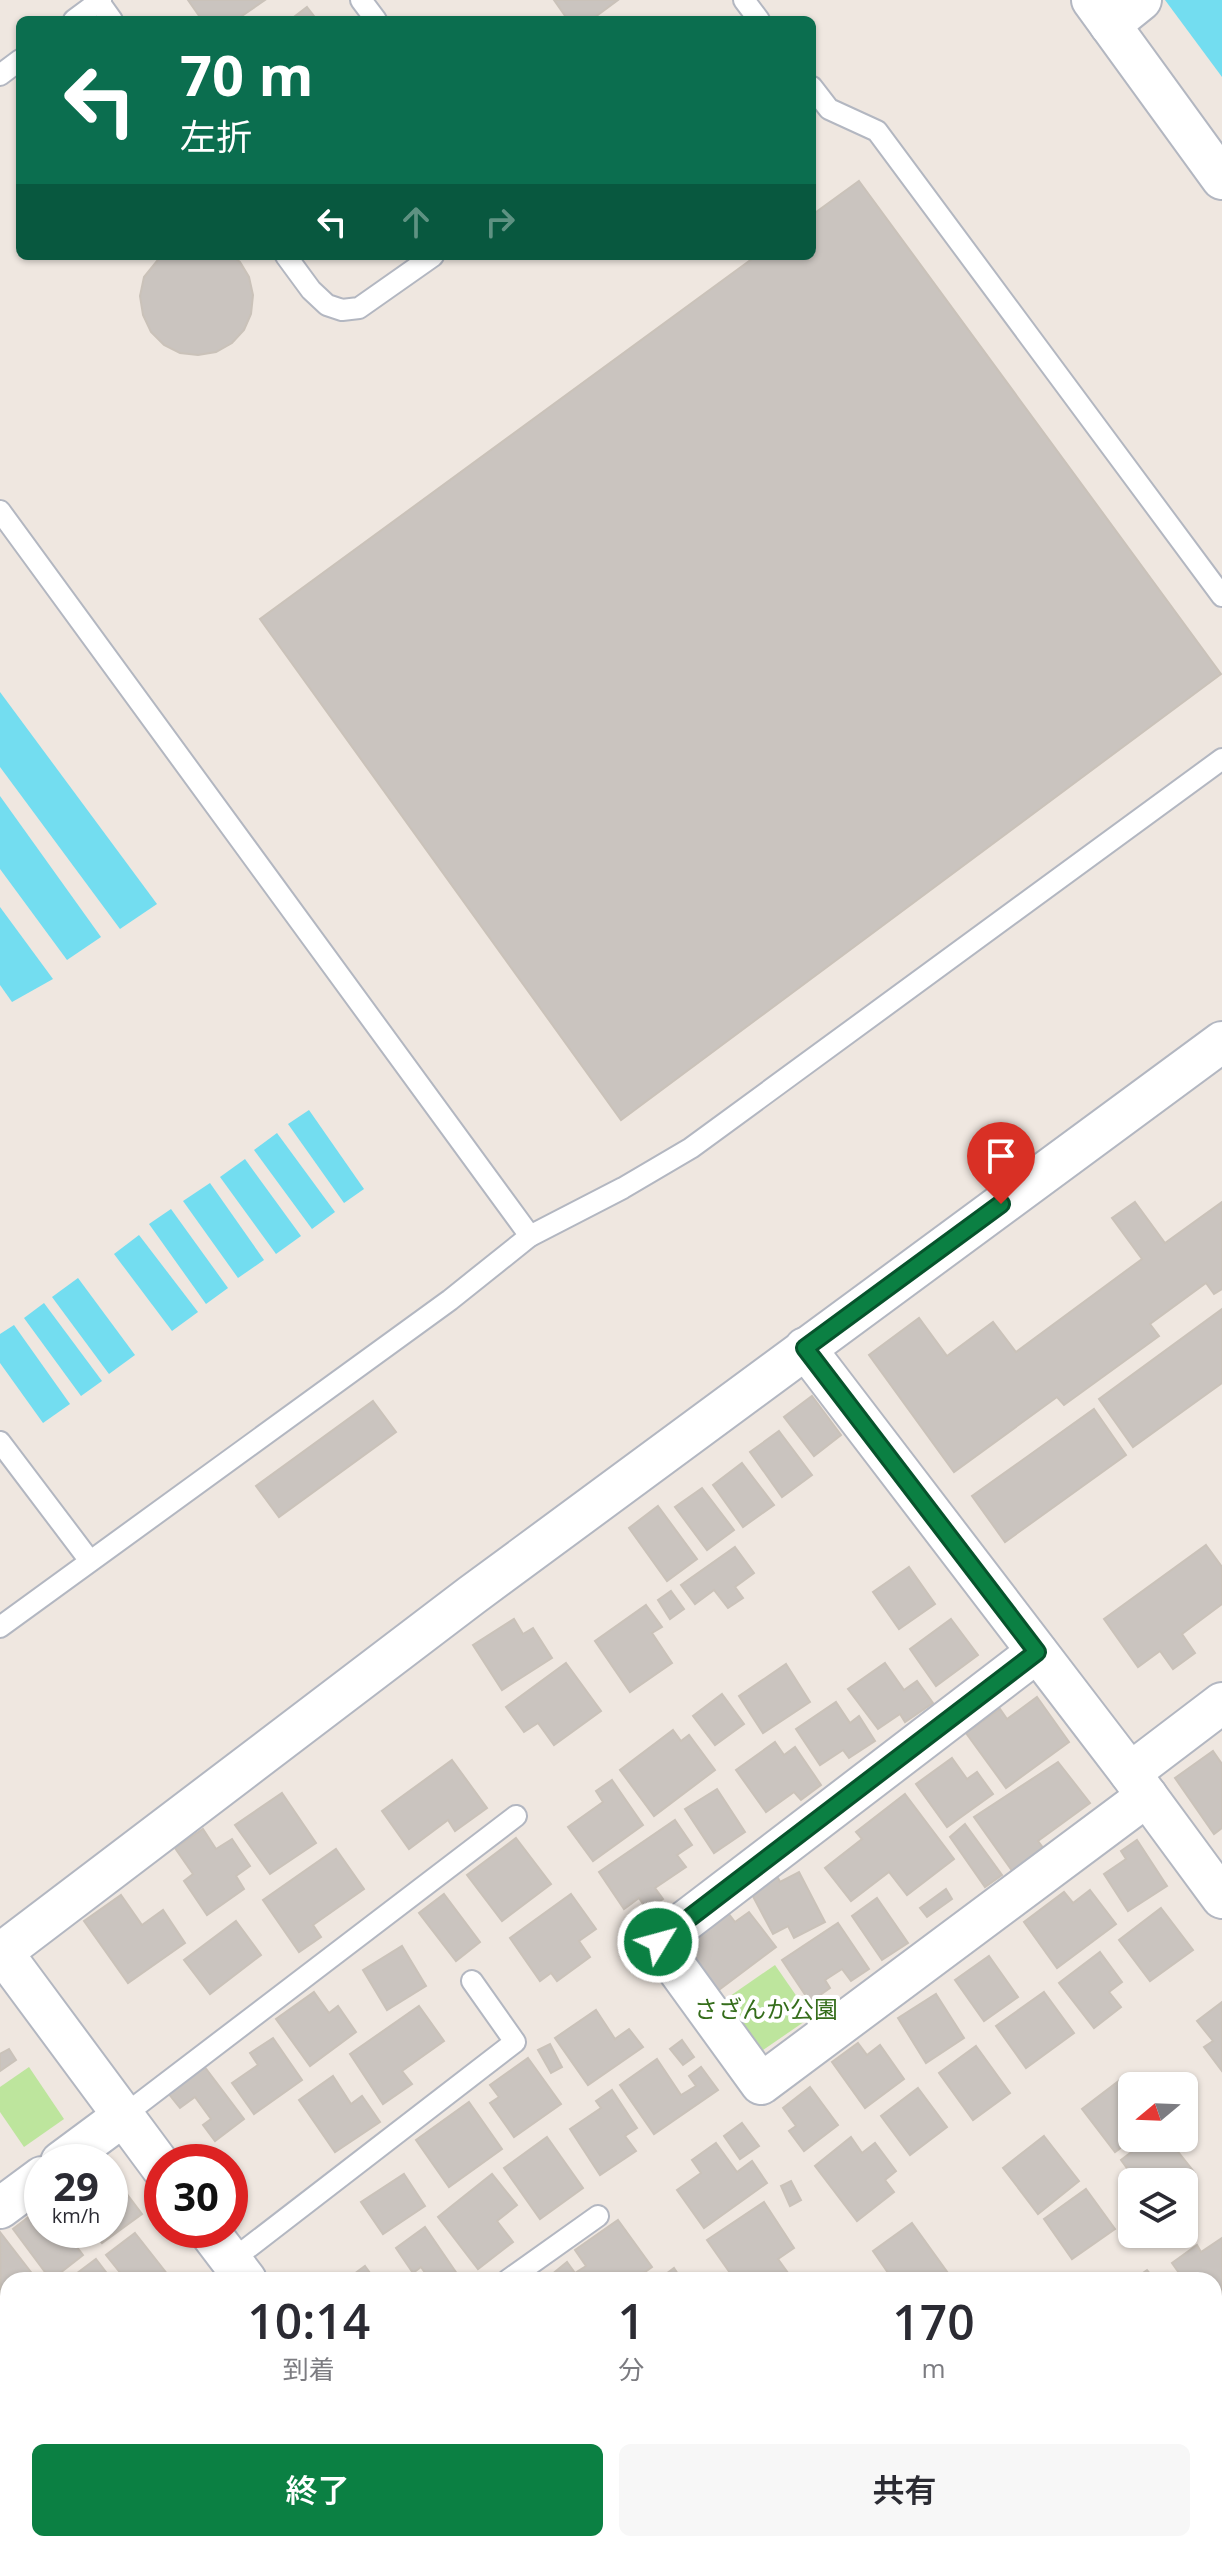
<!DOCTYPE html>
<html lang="ja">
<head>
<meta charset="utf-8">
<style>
	body { margin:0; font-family:"Open Sans","Noto Sans JP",sans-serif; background:#f7f7f7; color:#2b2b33; height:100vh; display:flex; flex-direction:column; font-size:30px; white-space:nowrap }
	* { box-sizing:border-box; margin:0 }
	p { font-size:26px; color:#7c7c81 }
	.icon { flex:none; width:44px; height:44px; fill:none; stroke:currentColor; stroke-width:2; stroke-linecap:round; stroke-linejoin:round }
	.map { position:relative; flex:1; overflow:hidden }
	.drawer { position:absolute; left:0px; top:2272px; width:1222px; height:280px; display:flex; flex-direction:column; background:#fff; border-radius:24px 24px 0 0; box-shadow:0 2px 6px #0004 }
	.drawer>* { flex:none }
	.guide { position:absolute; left:16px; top:16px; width:800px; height:244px; border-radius:12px; box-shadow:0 2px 6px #0004; background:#0b6e4f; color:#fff; overflow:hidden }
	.needle { width:52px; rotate:251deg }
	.controls { position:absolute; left:1118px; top:2072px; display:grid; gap:16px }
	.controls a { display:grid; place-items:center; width:80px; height:80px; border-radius:12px; background:#fff; box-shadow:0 2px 6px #0004; font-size:40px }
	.speed { position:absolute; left:24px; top:2144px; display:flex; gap:16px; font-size:40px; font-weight:700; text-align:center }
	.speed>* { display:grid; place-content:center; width:104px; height:104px; border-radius:50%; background:#fff; box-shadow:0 2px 6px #0004; line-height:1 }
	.speed small { font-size:20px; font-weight:400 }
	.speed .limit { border:12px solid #d22; background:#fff; color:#111 }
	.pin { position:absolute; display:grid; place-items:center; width:68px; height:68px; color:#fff; margin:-82px -34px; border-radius:50% 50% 50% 0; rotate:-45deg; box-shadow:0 0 8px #0007 }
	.pin .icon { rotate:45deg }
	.me { position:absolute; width:88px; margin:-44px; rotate:53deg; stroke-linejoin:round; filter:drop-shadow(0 0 6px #0008) }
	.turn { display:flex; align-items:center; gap:28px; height:168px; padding:0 32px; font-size:36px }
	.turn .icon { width:104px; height:104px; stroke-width:2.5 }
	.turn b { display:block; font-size:56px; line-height:68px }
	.lanes { display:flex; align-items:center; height:76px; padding:0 32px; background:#0003; justify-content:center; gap:40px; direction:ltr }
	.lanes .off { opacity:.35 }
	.eta { display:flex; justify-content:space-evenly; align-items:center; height:136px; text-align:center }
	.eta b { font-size:48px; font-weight:600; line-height:56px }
	.button { display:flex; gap:16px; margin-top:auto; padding:16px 32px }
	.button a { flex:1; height:92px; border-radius:12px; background:#0b8043; color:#fff; font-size:32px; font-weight:600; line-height:92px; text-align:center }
	.button a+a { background:#f7f7f7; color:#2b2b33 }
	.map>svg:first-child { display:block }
	.green { fill:#bde59d }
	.water { fill:#73ddf0 }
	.building { fill:#cac4bf; stroke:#cac2b9; stroke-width:2 }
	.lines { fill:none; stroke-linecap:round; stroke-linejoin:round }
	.service-casing { stroke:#b3b7c1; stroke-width:24 }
	.minor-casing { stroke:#b3b7c1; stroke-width:44 }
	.service { stroke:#fff; stroke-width:20 }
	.minor { stroke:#fff; stroke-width:40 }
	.route-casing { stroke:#07532c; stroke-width:20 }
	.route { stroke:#0b8043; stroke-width:14 }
	.labels { text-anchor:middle; stroke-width:8; stroke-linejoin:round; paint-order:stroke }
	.park-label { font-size:24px; fill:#356d1b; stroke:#fff }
</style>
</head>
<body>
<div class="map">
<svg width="1222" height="2552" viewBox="0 0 1222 2552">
	<rect width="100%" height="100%" fill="#efe7e0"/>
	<!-- green -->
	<g class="green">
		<path d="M775,1965L811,2017L756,2055L720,2003Z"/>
		<path d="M29,2067L64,2119L24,2147L0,2112V2087Z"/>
	</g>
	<!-- water -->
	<g class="water">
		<path d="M1165,0H1222V77Z"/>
		<path d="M0,692L157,904L120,929L0,767Z"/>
		<path d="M0,796L101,937L67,960L0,869Z"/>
		<path d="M0,907L53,979L12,1002L0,985Z"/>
		<path d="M309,1110L364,1189L344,1203L288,1124Z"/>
		<path d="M277,1133L335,1212L312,1229L254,1150Z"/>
		<path d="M245,1159L301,1236L276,1254L220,1177Z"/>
		<path d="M210,1183L264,1260L238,1278L183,1201Z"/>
		<path d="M171,1209L228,1288L206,1304L149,1224Z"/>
		<path d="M139,1235L198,1312L172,1331L114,1254Z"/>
		<path d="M78,1278L135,1355L109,1374L52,1297Z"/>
		<path d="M44,1303L102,1381L81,1396L24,1318Z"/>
		<path d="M14,1325L70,1404L43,1423L0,1363V1334Z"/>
	</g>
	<!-- building -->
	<g class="building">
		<path d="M188,0H265L236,20H202Z"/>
		<path d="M554,0H618L591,20H568Z"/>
		<path d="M307,7L317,20H290Z"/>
		<path d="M859,181L1221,674L621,1120L260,619L756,256H812V215Z"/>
		<path d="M161,256H232L240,262L249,277L253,295L251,314L244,330L232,343L216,352L198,355L180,353L164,345L151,332L143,315L140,296L144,277Z"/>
		<path d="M1135,1202L1165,1243L1222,1202V1289L1214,1294L1206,1283L1150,1324L1159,1336L1064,1405L1057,1397L954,1472L869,1355L919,1318L947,1356L993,1322L1016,1352L1142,1259L1112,1218Z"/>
		<path d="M1222,1309V1383L1133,1447L1099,1399Z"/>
		<path d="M812,1396L841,1435L814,1456L784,1417Z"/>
		<path d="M373,1401L396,1432L279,1517L256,1486Z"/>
		<path d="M1094,1409L1126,1455L1005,1542L972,1496Z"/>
		<path d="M779,1431L812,1475L782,1497L750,1452Z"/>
		<path d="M742,1463L774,1505L743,1527L713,1485Z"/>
		<path d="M702,1488L734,1530L707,1550L675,1507Z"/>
		<path d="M658,1506L697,1559L667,1581L629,1528Z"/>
		<path d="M1206,1545L1222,1567V1604L1182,1634L1195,1653L1173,1669L1160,1651L1138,1667L1104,1619Z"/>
		<path d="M735,1547L754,1573L735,1587L743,1598L728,1608L714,1590L695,1604L681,1585Z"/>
		<path d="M909,1567L935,1604L899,1629L873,1592Z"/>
		<path d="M671,1591L684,1609L670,1619L658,1600Z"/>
		<path d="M646,1605L662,1627L652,1633L672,1663L630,1692L595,1641Z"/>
		<path d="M514,1619L523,1634L533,1628L552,1658L502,1690L473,1645Z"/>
		<path d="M951,1619L978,1655L936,1686L910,1649Z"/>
		<path d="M566,1663L601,1711L554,1745L538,1723L524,1732L506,1707Z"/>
		<path d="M885,1663L904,1690L917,1681L933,1703L905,1722L900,1714L878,1729L848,1689Z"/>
		<path d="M786,1664L810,1702L763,1733L739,1696Z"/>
		<path d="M722,1694L744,1724L715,1745L693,1716Z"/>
		<path d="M1037,1697L1069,1742L1006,1788L966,1733L1000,1709L1007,1719Z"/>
		<path d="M836,1702L850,1723L859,1716L875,1741L849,1758L843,1750L820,1765L796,1729Z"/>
		<path d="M673,1730L681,1741L689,1735L715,1770L654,1816L620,1770Z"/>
		<path d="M775,1742L784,1755L795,1747L821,1785L801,1800L794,1792L766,1812L736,1770Z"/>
		<path d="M1213,1751L1222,1764V1828L1214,1834L1175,1778Z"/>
		<path d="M952,1758L967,1779L977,1772L993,1794L947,1827L916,1784Z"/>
		<path d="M452,1760L487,1808L455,1831L448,1820L409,1849L382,1811Z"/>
		<path d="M1058,1762L1090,1803L1038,1841L1044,1849L1013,1872L974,1817Z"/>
		<path d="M612,1780L643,1825L593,1861L568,1827L603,1802L596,1791Z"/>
		<path d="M717,1789L745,1832L714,1853L685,1809Z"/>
		<path d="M282,1793L316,1843L270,1874L235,1825Z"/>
		<path d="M905,1794L954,1859L907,1895L889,1872L851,1901L825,1868L862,1839L856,1832Z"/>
		<path d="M675,1820L692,1845L677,1855L686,1867L655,1888L663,1899L647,1910L639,1898L624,1909L599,1872Z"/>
		<path d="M965,1824L1002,1875L985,1887L950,1837Z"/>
		<path d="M203,1829L216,1849L232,1839L250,1866L236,1876L244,1889L207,1915L184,1881L193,1874L175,1848Z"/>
		<path d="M516,1838L551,1884L502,1921L467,1875Z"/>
		<path d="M1137,1840L1167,1886L1128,1911L1104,1874L1126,1859L1121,1851Z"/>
		<path d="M336,1849L364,1889L313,1925L321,1937L299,1952L263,1900Z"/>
		<path d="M799,1872L825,1922L794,1938L788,1926L773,1934L749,1889L776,1874L780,1882Z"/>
		<path d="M946,1889L952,1899L927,1917L920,1908Z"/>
		<path d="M1090,1890L1116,1924L1057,1968L1024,1922L1064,1892L1073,1903Z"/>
		<path d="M444,1894L480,1942L456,1961L419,1913Z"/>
		<path d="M571,1894L596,1929L579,1941L590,1957L557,1981L551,1973L540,1981L510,1938Z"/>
		<path d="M121,1895L142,1925L163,1910L185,1943L128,1983L84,1921Z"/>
		<path d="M877,1898L908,1943L882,1960L852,1916Z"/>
		<path d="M1161,1908L1193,1950L1150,1981L1119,1940Z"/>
		<path d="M749,1912L776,1947L716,1992L682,1947L728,1913L735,1922Z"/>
		<path d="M236,1921L261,1955L210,1994L184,1960Z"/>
		<path d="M838,1923L869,1969L851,1981L842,1969L825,1980L830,1988L810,2002L782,1960Z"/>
		<path d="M402,1946L426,1986L387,2010L363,1970Z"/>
		<path d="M1100,1952L1122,1982L1109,1992L1121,2007L1094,2028L1059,1983Z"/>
		<path d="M989,1956L1018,1997L984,2021L955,1980Z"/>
		<path d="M314,1992L329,2013L338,2006L356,2032L310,2066L276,2019Z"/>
		<path d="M1044,1992L1074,2033L1026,2068L996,2026Z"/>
		<path d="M936,1994L964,2038L926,2063L898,2018Z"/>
		<path d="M1222,2002V2071L1204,2047L1213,2041L1197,2021Z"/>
		<path d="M419,2006L444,2041L402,2071L412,2084L383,2104L350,2054Z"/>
		<path d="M596,2010L615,2039L629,2029L643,2047L588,2085L555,2038Z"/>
		<path d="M273,2038L302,2080L254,2114L232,2083L258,2065L250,2053Z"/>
		<path d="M682,2040L694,2057L683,2065L670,2049Z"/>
		<path d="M858,2043L867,2055L880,2045L904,2079L865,2108L832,2062Z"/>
		<path d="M550,2044L562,2067L551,2073L538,2050Z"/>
		<path d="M976,2046L1010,2093L973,2120L939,2073Z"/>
		<path d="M9,2049L16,2060L0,2071V2054Z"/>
		<path d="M528,2058L561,2104L514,2137L490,2103L499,2097L490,2085Z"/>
		<path d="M657,2059L681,2095L696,2086L689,2076L701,2067L718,2090L654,2134L620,2085Z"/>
		<path d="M204,2066L244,2119L215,2141L203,2125L211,2119L195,2097L180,2108L168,2093Z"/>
		<path d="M333,2076L351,2104L362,2096L380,2122L335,2152L299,2100Z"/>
		<path d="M1124,2077L1132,2087L1134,2138L1115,2152L1082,2109Z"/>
		<path d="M810,2087L838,2125L804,2151L789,2131L796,2126L783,2108Z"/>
		<path d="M918,2088L947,2127L910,2155L881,2116Z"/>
		<path d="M612,2090L637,2128L625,2136L636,2151L600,2175L570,2129L601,2108L596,2101Z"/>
		<path d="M469,2102L502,2149L449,2187L416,2140Z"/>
		<path d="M742,2123L759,2146L740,2159L724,2136Z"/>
		<path d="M1044,2136L1079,2181L1038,2214L1003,2168Z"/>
		<path d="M547,2137L583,2188L540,2219L504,2168Z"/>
		<path d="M851,2137L862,2153L875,2143L896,2171L885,2180L894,2192L857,2221L815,2166Z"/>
		<path d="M1150,2138H1167L1195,2173L1184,2182H1137L1121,2160Z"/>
		<path d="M716,2143L737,2172L752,2161L767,2183L704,2228L677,2190L701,2173L692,2160Z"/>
		<path d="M404,2174L425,2206L383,2234L361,2202Z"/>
		<path d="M492,2174L517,2205L497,2221L513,2242L478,2269L438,2217Z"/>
		<path d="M114,2177L142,2214L102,2243L92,2230H110V2180Z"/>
		<path d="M791,2181L801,2200L790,2206L781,2186Z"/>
		<path d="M1086,2189L1115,2229L1072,2259L1044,2219Z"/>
		<path d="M764,2202L794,2248L778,2259L788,2273L776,2280H735L707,2240Z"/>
		<path d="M39,2209L42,2213V2230H75L80,2236L73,2242L83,2255L51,2280L13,2229Z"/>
		<path d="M618,2220L652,2267L634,2280H545L567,2262L575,2273L586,2266L575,2250Z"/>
		<path d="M912,2223L953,2280H893L873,2251Z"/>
		<path d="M425,2227L460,2278L456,2280H430L421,2267L413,2273L396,2248Z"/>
		<path d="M0,2232L37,2280H8V2311L1,2316Z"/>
		<path d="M135,2233L168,2275L161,2280H126L106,2255Z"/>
		<path d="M1222,2238V2305L1214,2311V2280H1184L1172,2263L1197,2245L1201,2252Z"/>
		<path d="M96,2259L112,2280H68Z"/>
		<path d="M365,2266L375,2280H346Z"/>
		<path d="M674,2268L682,2280H658Z"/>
		<path d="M1147,2270L1155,2280H1133Z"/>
		<path d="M1222,2319V2377L1214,2382V2324Z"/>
		<path d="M8,2322V2353L0,2343V2328Z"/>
		<path d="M0,2359L8,2370L0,2376Z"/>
		<path d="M1214,2488L1222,2500V2525L1214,2530Z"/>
		<path d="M0,2511L8,2522L9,2544L7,2546L12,2552H0Z"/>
		<path d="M169,2544H256L245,2552H174Z"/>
		<path d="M283,2544L291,2552H272Z"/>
		<path d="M485,2544H571L577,2552H491Z"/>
		<path d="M793,2544H837L842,2552H782Z"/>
		<path d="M855,2544H887L877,2552H861Z"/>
		<path d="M1049,2544H1055L1061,2552H1038Z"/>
		<path d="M1119,2544H1156L1162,2552H1108Z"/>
	</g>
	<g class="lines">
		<defs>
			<g id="service">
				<path d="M361,0L376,20"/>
				<path d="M744,0L759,20"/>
				<path d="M99,2L112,20"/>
				<path d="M74,20L101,0"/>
				<path d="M0,75L20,60"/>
				<path d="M812,87L829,109L877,131L1222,596"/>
				<path d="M286,256L311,290L327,305L342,310L359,308L433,256"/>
				<path d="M0,511L530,1236L450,1300L0,1627"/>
				<path d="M530,1236L623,1188L691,1148L1222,759"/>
				<path d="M0,1442L90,1561"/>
				<path d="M123,2116L516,1816"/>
				<path d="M231,2261L515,2042L472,1981"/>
				<path d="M508,2280L598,2216"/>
				<path d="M1214,2422L1222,2416"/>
				<path d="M408,2552L418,2544"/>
			</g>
			<g id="minor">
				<path d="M1092,0L1222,179"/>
				<path d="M1110,25L1141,0"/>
				<path d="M805,1348L1130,1773L1222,1898"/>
				<path d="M1037,1652L658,1942L761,2084L1147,1796"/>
				<path d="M1130,1773L1222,1703"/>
				<path d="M2,1952L162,2168"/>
				<path d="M0,1954L472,1595L1222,1042"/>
				<path d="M61,2162L123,2116"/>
				<path d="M0,2208L42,2177"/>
				<path d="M208,2230L246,2280"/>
				<path d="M0,2441L8,2435"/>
				<path d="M443,2544L449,2552"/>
			</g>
		</defs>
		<!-- service casing -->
		<use href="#service" class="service-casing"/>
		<!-- minor casing -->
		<use href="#minor" class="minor-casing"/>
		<!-- service -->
		<use href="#service" class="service"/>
		<!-- minor -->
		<use href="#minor" class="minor"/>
	</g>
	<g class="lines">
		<defs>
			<path id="route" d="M658,1942L1037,1652L805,1348L1001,1204"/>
		</defs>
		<!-- route casing -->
		<use href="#route" class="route-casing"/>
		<!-- route -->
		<use href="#route" class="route"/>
	</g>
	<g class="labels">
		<!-- park labels -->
		<g class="park-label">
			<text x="766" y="2018">さざんか公園</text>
		</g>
	</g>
</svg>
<div class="controls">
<a><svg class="needle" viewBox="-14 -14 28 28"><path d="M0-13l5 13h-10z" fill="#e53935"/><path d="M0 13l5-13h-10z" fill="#7c7c81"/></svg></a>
<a><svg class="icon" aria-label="layers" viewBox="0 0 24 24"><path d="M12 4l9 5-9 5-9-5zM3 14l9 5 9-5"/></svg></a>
</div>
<div class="speed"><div>29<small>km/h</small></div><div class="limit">30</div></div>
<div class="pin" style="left:1001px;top:1204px;background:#d93025"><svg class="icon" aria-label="arrive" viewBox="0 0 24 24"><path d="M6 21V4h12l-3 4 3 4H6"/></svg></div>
<svg class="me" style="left:658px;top:1942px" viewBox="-20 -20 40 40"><circle r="17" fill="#0b8043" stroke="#fff" stroke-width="3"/><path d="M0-11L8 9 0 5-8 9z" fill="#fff"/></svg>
<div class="guide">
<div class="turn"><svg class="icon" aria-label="left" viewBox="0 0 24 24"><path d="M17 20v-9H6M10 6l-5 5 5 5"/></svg><div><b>70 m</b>左折</div></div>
<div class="lanes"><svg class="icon" aria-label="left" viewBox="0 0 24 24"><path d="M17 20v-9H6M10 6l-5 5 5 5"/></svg><svg class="icon off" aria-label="ahead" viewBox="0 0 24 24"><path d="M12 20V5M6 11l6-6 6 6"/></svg><svg class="icon off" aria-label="right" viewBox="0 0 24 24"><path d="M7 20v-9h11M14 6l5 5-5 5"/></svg></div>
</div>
<section class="drawer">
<div class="eta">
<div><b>10:14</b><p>到着</p></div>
<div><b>1</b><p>分</p></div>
<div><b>170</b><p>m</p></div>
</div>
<div class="button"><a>終了</a><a>共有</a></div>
</section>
</div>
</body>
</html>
